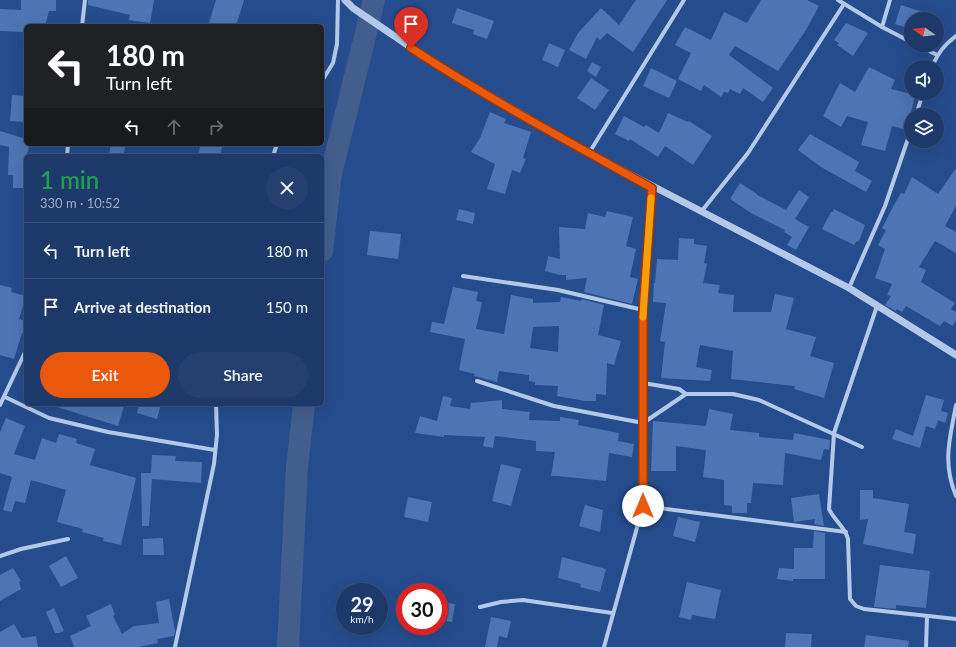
<!DOCTYPE html>
<html lang="en">
<head>
<meta charset="utf-8">
<style>
	body { margin:0; font-family:Lato,sans-serif; background:#25406f; color:#f1f3f6; height:100vh; display:flex; flex-direction:column; font-size:15px; white-space:nowrap }
	* { box-sizing:border-box; margin:0 }
	p { font-size:13px; color:#a0acc0 }
	.icon { flex:none; width:22px; height:22px; fill:none; stroke:currentColor; stroke-width:2; stroke-linecap:round; stroke-linejoin:round }
	.map { position:relative; flex:1; overflow:hidden }
	.details { position:absolute; left:24px; top:154px; width:300px; height:252px; display:flex; flex-direction:column; background:#1c3969; border-radius:6px; box-shadow:0 4px 16px #0002,0 0 0 1px #3a537d }
	.details>* { flex:none }
	.hud { position:absolute; left:24px; top:24px; width:300px; height:122px; border-radius:6px; box-shadow:0 4px 16px #0002,0 0 0 1px #3a537d; background:#202124; color:#fff; overflow:hidden }
	.needle { width:26px; rotate:284deg }
	.fabs { position:absolute; left:904px; top:12px; display:grid; gap:8px }
	.fabs a { display:grid; place-items:center; width:40px; height:40px; border-radius:50%; background:#1c3969; box-shadow:0 4px 16px #0002,0 0 0 1px #3a537d; font-size:20px }
	.speed { position:absolute; left:336px; top:583px; display:flex; gap:8px; font-size:20px; font-weight:700; text-align:center }
	.speed>* { display:grid; place-content:center; width:52px; height:52px; border-radius:50%; background:#1c3969; box-shadow:0 4px 16px #0002,0 0 0 1px #3a537d; line-height:1 }
	.speed small { font-size:10px; font-weight:400 }
	.speed .limit { border:6px solid #d22; background:#fff; color:#111 }
	.pin { position:absolute; display:grid; place-items:center; width:34px; height:34px; color:#fff; margin:-41px -17px; border-radius:50% 50% 50% 0; rotate:-45deg; box-shadow:0 0 4px #0007 }
	.pin .icon { rotate:45deg }
	.me { position:absolute; width:44px; margin:-22px; rotate:0deg; stroke-linejoin:round; filter:drop-shadow(0 0 3px #0008) }
	.turn { display:flex; align-items:center; gap:14px; height:84px; padding:0 16px; font-size:18px }
	.turn .icon { width:52px; height:52px; stroke-width:2.5 }
	.turn b { display:block; font-size:28px; line-height:34px }
	.lanes { display:flex; align-items:center; height:38px; padding:0 16px; background:#0003; justify-content:center; gap:20px; direction:ltr }
	.lanes .off { opacity:.35 }
	.round { display:grid; place-items:center; flex:none; width:42px; height:42px; border-radius:21px; background:#25406f }
	.headline { display:flex; align-items:center; justify-content:space-between; height:68px; padding:0 16px }
	h1 { font-size:24px; font-weight:600; line-height:30px; color:#1e9e55 }
	.button { display:flex; gap:8px; margin-top:auto; padding:8px 16px }
	.button a { flex:1; height:46px; border-radius:24px; background:#ea580c; color:#fff; font-size:16px; font-weight:600; line-height:46px; text-align:center }
	.button a+a { background:#25406f; color:#f1f3f6 }
	ul { padding:0; list-style:none }
	li { display:flex; align-items:center; gap:12px; height:56px; padding:0 16px; border-top:1px solid #3a537d }
	li div { flex:1 }
	li b { display:block; font-size:15px }
	li em { font-style:normal }
	.map>svg:first-child { display:block }
	.lines { fill:none; stroke-linecap:round; stroke-linejoin:round }
	.river { stroke:#425e8c; stroke-width:22 }
	.building { fill:#4d75b3; fill-rule:evenodd }
	.minor { stroke:#b3c9ea; stroke-width:4 }
	.tertiary { stroke:#b3c9ea; stroke-width:7 }
	.route-casing { stroke:#983908; stroke-width:10 }
	.route { stroke:#ea580c; stroke-width:7 }
	.slow { stroke:#f59e0b; stroke-width:7 }
</style>
</head>
<body>
<div class="map">
<svg width="956" height="647" viewBox="0 0 956 647">
	<rect width="100%" height="100%" fill="#254c8c"/>
	<g class="lines">
		<!-- river -->
		<g class="river">
			<path d="M322,251L331,173L374,0"/>
			<path d="M288,647L297,467L304,404"/>
		</g>
	</g>
	<!-- building -->
	<g class="building">
		<path d="M21,0H56V11H49L45,26H26V32L0,31V9L21,10Z"/>
		<path d="M88,0H154L150,23L129,20L130,15L88,5Z"/>
		<path d="M216,0H244L236,26H208Z"/>
		<path d="M636,0H667L633,52L607,33L600,40L597,37L586,59L569,50L578,33L601,8L619,25Z"/>
		<path d="M761,0H807L819,6L806,30L778,71L735,46L729,55L773,88L763,102L743,88L740,94L730,89L728,93L724,92L721,97L704,85L701,91L678,79L691,53L675,45L685,27L711,40L724,12L747,23Z"/>
		<path d="M901,5L938,17V19H911V29L895,24Z"/>
		<path d="M457,8L494,21L487,39L473,34L474,30L452,23Z"/>
		<path d="M846,23L868,33L853,56L837,45L839,43L834,40Z"/>
		<path d="M549,43L565,50L558,67L542,60Z"/>
		<path d="M592,62L601,67L596,77L587,71Z"/>
		<path d="M869,67L895,80L891,89L907,93H916L911,112L913,113L909,127L907,130L892,126L885,151L861,145L868,122L847,116L841,127L823,116L840,83L855,92Z"/>
		<path d="M651,68L677,81L669,98L643,86Z"/>
		<path d="M591,78L609,90L595,110L577,98Z"/>
		<path d="M12,95L26,96V122L10,121Z"/>
		<path d="M490,112L506,119L504,123L531,132L523,158L526,159L520,173L512,170L505,194L487,189L495,164L471,152L480,138Z"/>
		<path d="M668,113L688,122L689,121L712,136L693,165L665,146L658,157L630,139L629,141L615,134L624,116L644,127L646,125L659,133Z"/>
		<path d="M0,131L26,139V144H30L23,167H26V188H13V175H8L9,147L0,145Z"/>
		<path d="M810,134L859,162L855,171L872,181L866,192L821,167L798,150Z"/>
		<path d="M111,144H126L123,156L109,154Z"/>
		<path d="M201,144H223L220,156L198,155Z"/>
		<path d="M956,168V206L945,226L956,232V253L935,241L919,267L926,270L921,282L955,303L951,309L956,312V320L953,326L944,321L940,326L906,306L902,312L897,309L896,311L885,305L891,296L887,295L892,284L875,278L885,249L878,245L886,230L882,228L895,203L901,193L904,194L912,177L938,194Z"/>
		<path d="M740,183L757,194V195L786,210L799,190L809,197L795,219L809,227L796,250L787,245L792,237L784,232L785,230L751,213L730,199Z"/>
		<path d="M459,209L475,213L473,224L456,220Z"/>
		<path d="M834,209L865,225L859,241L856,242L854,245L822,229L831,212H833Z"/>
		<path d="M607,211L633,217L626,246L636,249L630,277L638,279L632,304L584,292L587,278L566,280V275H560L545,271L548,256L560,259L559,227L585,229L588,213L605,217Z"/>
		<path d="M370,231L401,234L398,259L367,255Z"/>
		<path d="M679,238L694,239V244L707,246L704,263L707,264L703,283L720,285L718,293L734,295L733,312H771L775,294L794,298L786,329L816,337L810,356L834,363L824,398L794,389L795,386L731,379L733,351L700,345L696,367L712,370L710,381L661,378L665,342L660,341L666,303L653,302L654,283H655L657,259L678,260Z"/>
		<path d="M0,285L12,288L11,292L26,296L19,319L26,321V334L22,333L14,359L0,355Z"/>
		<path d="M453,287L478,292L476,301L482,302L476,329L504,334L511,295L533,299V303L560,302L561,297L581,301L582,299L604,305L598,335L621,341L614,365L607,363L606,395L596,394V401H585L557,396L558,386L535,385V382L529,381V375L499,371L497,382L474,376L475,374L459,370L465,339L430,332L432,322L444,324ZM559,326L558,352L530,348L533,327Z"/>
		<path d="M926,395L944,400L941,411L948,413L945,423L938,420L935,429L926,426L920,448L892,439L896,429L913,436Z"/>
		<path d="M443,396L452,398L450,406L470,409L471,403L502,400V409L530,412L529,420L560,421V417L579,420L578,425L619,433L618,441L634,444L632,457L609,453L606,481L557,476H551L555,452L536,451V441L495,436L493,448L483,446L485,437L444,435V437L415,433L420,416L437,421Z"/>
		<path d="M58,404H117L124,406L118,426L57,407Z"/>
		<path d="M139,404H161L157,419L137,413Z"/>
		<path d="M709,409L733,414L730,430L759,433V437L793,440L794,433L830,440L829,450L824,449L821,460L785,453L783,485L753,483L751,503H747V513H732V506L724,505V480L703,477L706,450L676,446V471H651L653,421L706,426Z"/>
		<path d="M6,418L25,426L14,454L35,460L42,438L56,443L59,434L77,439L76,443L95,449L90,465L136,478L121,545L103,541L104,538L82,532L83,529L57,522L66,490L31,480L25,503L15,501L12,512L3,510L12,477L0,473V432Z"/>
		<path d="M152,455L176,456L175,461L202,462L201,483L152,479L149,526H142L141,473H151Z"/>
		<path d="M501,464L521,469L511,506L492,501Z"/>
		<path d="M860,490H873V498L909,504L904,532L916,534L913,554L863,544L868,519L860,520Z"/>
		<path d="M819,494L824,526L814,524L815,519L794,522L791,498Z"/>
		<path d="M408,497L432,502L428,522L404,517Z"/>
		<path d="M585,505L603,510L600,532L579,526Z"/>
		<path d="M678,517L700,522L695,542L673,536Z"/>
		<path d="M814,531L825,533V579H793V581L777,579L779,568L794,569V548H813Z"/>
		<path d="M163,538L164,555H143V539Z"/>
		<path d="M66,556L78,578L61,587L49,566Z"/>
		<path d="M562,557L606,569L600,592L580,587L581,584L558,578Z"/>
		<path d="M880,565L930,571L926,608L896,605V609L874,607Z"/>
		<path d="M13,568L21,581L19,582L21,589L0,601V575Z"/>
		<path d="M687,582L721,590L715,619L692,615L691,620L679,617Z"/>
		<path d="M169,599L175,631L174,636L157,639L158,643L138,647H74L70,636L91,626L86,616L111,604L115,615L113,616L122,634L134,626L159,623L156,602Z"/>
		<path d="M439,602L455,604L452,622L439,620Z"/>
		<path d="M54,608L64,631L59,633H55L46,612Z"/>
		<path d="M491,617L511,621L507,638L499,636L497,647H485Z"/>
		<path d="M14,624L22,638L36,636L38,647H0V632Z"/>
		<path d="M786,633L812,634L811,647H785Z"/>
		<path d="M866,635L909,641L908,647H864Z"/>
	</g>
	<g class="lines">
		<!-- minor -->
		<g class="minor">
			<path d="M838,0L882,27L911,42"/>
			<path d="M82,25L90,26"/>
			<path d="M82,26L85,0"/>
			<path d="M882,27L890,0"/>
			<path d="M917,45L937,55"/>
			<path d="M932,67C938,53 944,45 956,36"/>
			<path d="M322,81L333,63L337,44L338,0"/>
			<path d="M916,115L923,93"/>
			<path d="M589,153L684,0"/>
			<path d="M67,156L68,144"/>
			<path d="M273,156L277,144"/>
			<path d="M701,212L748,153L844,4"/>
			<path d="M463,276L558,290L643,310"/>
			<path d="M849,288L885,206L911,130"/>
			<path d="M877,306L834,433L829,509C834,520 845,527 848,539L850,599L856,606L864,609L956,619"/>
			<path d="M477,381L554,406L643,423L686,394H733L759,400L862,447"/>
			<path d="M643,383L679,389L686,394"/>
			<path d="M5,397L49,418L108,432L215,450"/>
			<path d="M0,405L26,350"/>
			<path d="M956,405C950,438 942,462 956,496"/>
			<path d="M643,506L846,532"/>
			<path d="M0,556L21,549L68,539"/>
			<path d="M480,607L501,602L523,600L612,613"/>
			<path d="M175,647L214,464L217,435L216,404"/>
			<path d="M604,647L643,506V310L652,188"/>
			<path d="M926,647L927,617"/>
		</g>
		<!-- tertiary -->
		<path class="tertiary" d="M345,0L353,8L437,65L589,153L849,288L956,355"/>
	</g>
	<g class="lines">
		<defs>
			<path id="route" d="M411,48C489,99 571,143 652,188L643,310V506"/>
		</defs>
		<!-- route casing -->
		<use href="#route" class="route-casing"/>
		<!-- route -->
		<use href="#route" class="route"/>
		<!-- slow -->
		<path class="slow" d="M643,317L651,198"/>
	</g>
</svg>
<div class="fabs">
<a><svg class="needle" viewBox="-14 -14 28 28"><path d="M0-13l5 13h-10z" fill="#e53935"/><path d="M0 13l5-13h-10z" fill="#a0acc0"/></svg></a>
<a><svg class="icon" aria-label="sound" viewBox="0 0 24 24"><path d="M4 9h4l5-4v14l-5-4H4zM17 9q2 3 0 6"/></svg></a>
<a><svg class="icon" aria-label="layers" viewBox="0 0 24 24"><path d="M12 4l9 5-9 5-9-5zM3 14l9 5 9-5"/></svg></a>
</div>
<div class="speed"><div>29<small>km/h</small></div><div class="limit">30</div></div>
<div class="pin" style="left:411px;top:48px;background:#d93025"><svg class="icon" aria-label="arrive" viewBox="0 0 24 24"><path d="M6 21V4h12l-3 4 3 4H6"/></svg></div>
<svg class="me" style="left:643px;top:506px" viewBox="-20 -20 40 40"><circle r="19" fill="#fff"/><path d="M0-13L10 11 0 6-10 11z" fill="#ea580c"/></svg>
<div class="hud">
<div class="turn"><svg class="icon" aria-label="left" viewBox="0 0 24 24"><path d="M17 20v-9H6M10 6l-5 5 5 5"/></svg><div><b>180 m</b>Turn left</div></div>
<div class="lanes"><svg class="icon" aria-label="left" viewBox="0 0 24 24"><path d="M17 20v-9H6M10 6l-5 5 5 5"/></svg><svg class="icon off" aria-label="ahead" viewBox="0 0 24 24"><path d="M12 20V5M6 11l6-6 6 6"/></svg><svg class="icon off" aria-label="right" viewBox="0 0 24 24"><path d="M7 20v-9h11M14 6l5 5-5 5"/></svg></div>
</div>
<section class="details">
<div class="headline"><div><h1>1 min</h1><p>330 m · 10:52</p></div><a class="round"><svg class="icon" aria-label="close" viewBox="0 0 24 24"><path d="M6 6l12 12M18 6L6 18"/></svg></a></div>
<ul>
<li><svg class="icon" aria-label="left" viewBox="0 0 24 24"><path d="M17 20v-9H6M10 6l-5 5 5 5"/></svg><div><b>Turn left</b></div><em>180 m</em></li>
<li><svg class="icon" aria-label="arrive" viewBox="0 0 24 24"><path d="M6 21V4h12l-3 4 3 4H6"/></svg><div><b>Arrive at destination</b></div><em>150 m</em></li>
</ul>
<div class="button"><a>Exit</a><a>Share</a></div>
</section>
</div>
</body>
</html>
